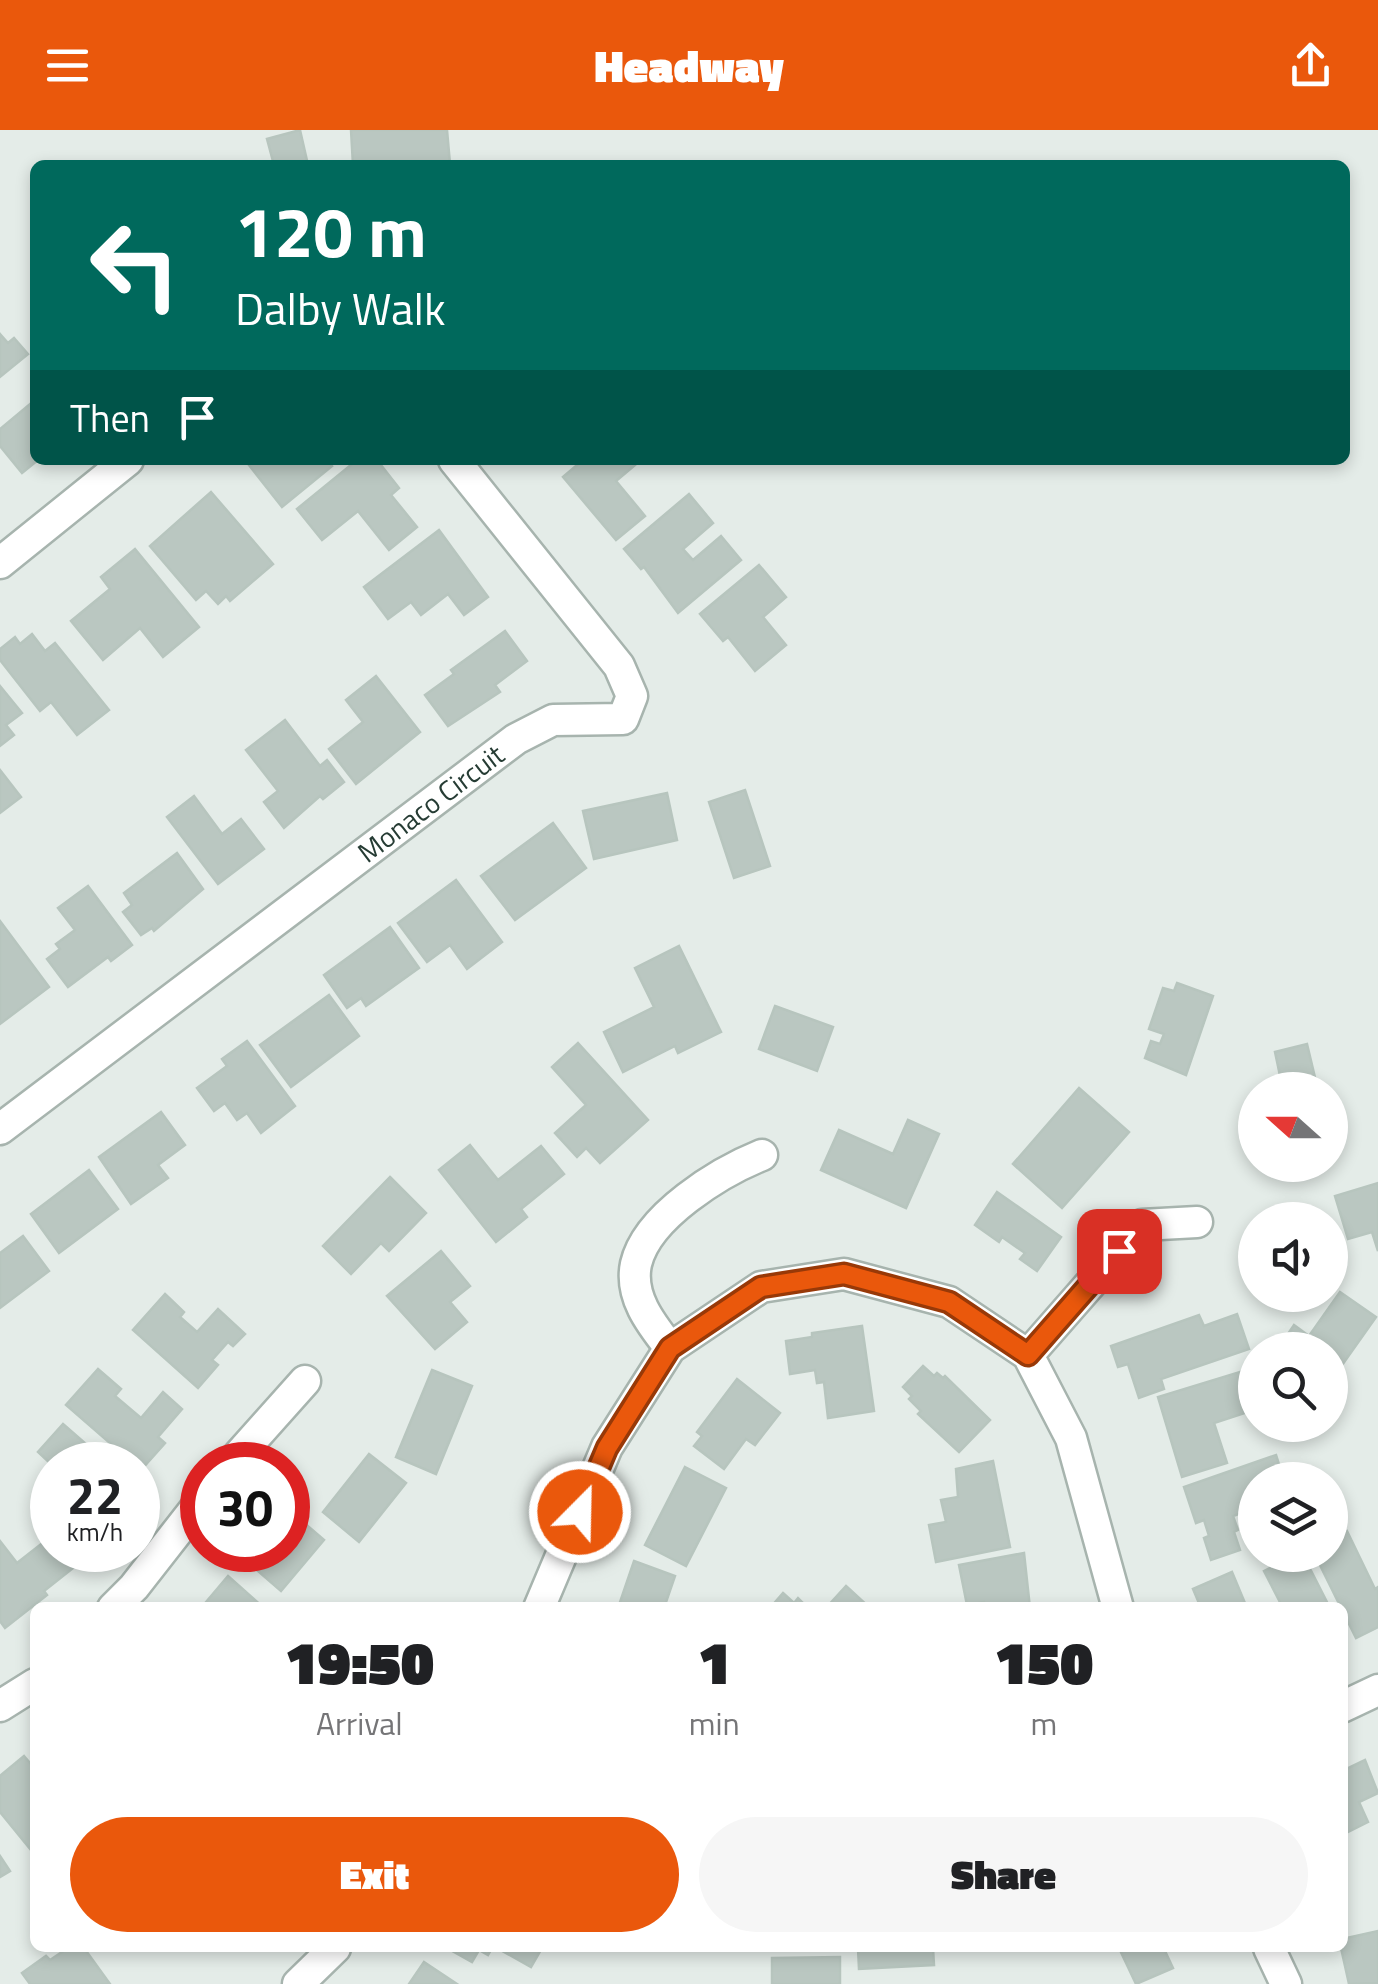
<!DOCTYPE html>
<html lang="en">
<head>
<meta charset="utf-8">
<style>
	body { margin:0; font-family:"Titillium Web",sans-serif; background:#f6f6f6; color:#202124; height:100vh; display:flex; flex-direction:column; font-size:38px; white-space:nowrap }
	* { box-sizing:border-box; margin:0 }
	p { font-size:32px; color:#757577 }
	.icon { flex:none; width:55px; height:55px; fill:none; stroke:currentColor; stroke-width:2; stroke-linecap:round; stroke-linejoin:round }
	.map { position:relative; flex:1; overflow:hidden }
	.drawer { position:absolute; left:30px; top:1472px; width:1318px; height:350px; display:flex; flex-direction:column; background:#fff; border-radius:15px; box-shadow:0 5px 15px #0003 }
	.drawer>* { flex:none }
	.hud { position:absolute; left:30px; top:30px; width:1320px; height:305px; border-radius:15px; box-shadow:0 5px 15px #0003; background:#00695c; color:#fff; overflow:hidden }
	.needle { width:65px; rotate:291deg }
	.tools { position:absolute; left:1238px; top:942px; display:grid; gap:20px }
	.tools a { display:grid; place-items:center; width:110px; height:110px; border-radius:50%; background:#fff; box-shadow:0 5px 15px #0003; font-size:50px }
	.speed { position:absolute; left:30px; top:1312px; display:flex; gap:20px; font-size:50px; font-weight:700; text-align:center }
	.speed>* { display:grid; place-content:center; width:130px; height:130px; border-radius:50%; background:#fff; box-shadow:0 5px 15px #0003; line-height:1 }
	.speed small { font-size:25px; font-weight:400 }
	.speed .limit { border:15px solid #d22; background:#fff; color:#111 }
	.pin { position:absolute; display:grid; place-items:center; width:85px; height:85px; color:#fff; margin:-42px; border-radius:20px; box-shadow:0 5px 15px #0006 }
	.me { position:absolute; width:110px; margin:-55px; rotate:23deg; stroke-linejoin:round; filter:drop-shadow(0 0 8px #0008) }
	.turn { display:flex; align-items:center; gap:35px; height:210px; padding:0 40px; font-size:45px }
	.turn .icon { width:130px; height:130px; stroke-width:2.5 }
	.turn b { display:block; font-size:70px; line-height:85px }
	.then { display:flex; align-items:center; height:95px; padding:0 40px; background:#0003; gap:20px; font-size:38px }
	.eta { display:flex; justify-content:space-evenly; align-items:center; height:170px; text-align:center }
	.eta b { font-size:60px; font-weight:800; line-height:70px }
	.primary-button { display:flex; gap:20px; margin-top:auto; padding:20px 40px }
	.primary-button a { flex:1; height:115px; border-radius:60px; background:#ea580c; color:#fff; font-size:40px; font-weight:800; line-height:115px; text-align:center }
	.primary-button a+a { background:#f6f6f6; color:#202124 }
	header { display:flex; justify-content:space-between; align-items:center; height:130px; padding:0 40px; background:#ea580c; color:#fff; font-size:45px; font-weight:800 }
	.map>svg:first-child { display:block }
	.building { fill:#bac7c1; stroke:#b7c5be; stroke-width:2.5 }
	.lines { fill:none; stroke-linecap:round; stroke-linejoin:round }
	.street-casing { stroke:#a7b4ae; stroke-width:35 }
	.street { stroke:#fff; stroke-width:30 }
	.route-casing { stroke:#983908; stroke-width:25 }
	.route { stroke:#ea580c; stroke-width:18 }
	.labels { text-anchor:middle; stroke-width:10; stroke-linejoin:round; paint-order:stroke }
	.street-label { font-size:28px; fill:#263c34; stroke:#f5f9f6 }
</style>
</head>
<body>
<header><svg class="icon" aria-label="menu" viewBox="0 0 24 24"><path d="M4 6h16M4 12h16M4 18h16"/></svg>Headway<svg class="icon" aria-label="share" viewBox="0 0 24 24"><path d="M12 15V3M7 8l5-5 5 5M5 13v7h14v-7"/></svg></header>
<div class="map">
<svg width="1378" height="1854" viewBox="0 0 1378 1854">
	<rect width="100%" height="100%" fill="#e4ece8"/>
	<!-- building -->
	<g class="building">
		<path d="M300,0L308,35H274L267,9Z"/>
		<path d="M351,0H447L450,34L353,35Z"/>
		<path d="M0,204L8,213L14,208L28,224L0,247Z"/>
		<path d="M35,270V330H38L22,343L0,316V299Z"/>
		<path d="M245,330H327L332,336L282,377Z"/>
		<path d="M357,330H377L399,358L391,365L417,397L389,420L358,381L322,410L297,379Z"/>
		<path d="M583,330H641L616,351L645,386L616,410L563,347Z"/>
		<path d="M211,362L273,434L230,471L226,466L218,474L206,461L196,470L150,416Z"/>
		<path d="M689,364L713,393L683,419L693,430L721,406L741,430L678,483L644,437L641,439L624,419Z"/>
		<path d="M439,400L488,467L464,485L448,464L421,485L411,472L388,489L364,457Z"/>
		<path d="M135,419L199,497L163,527L140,498L103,530L71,491L110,459L101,447Z"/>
		<path d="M759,435L786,467L763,487L786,515L755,541L728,507L723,511L700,484Z"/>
		<path d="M505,501L527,531L495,555L500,562L448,596L425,565L454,544L451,540Z"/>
		<path d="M32,504L45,521L55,513L109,580L77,605L51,572L40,581L0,530V519L15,507L20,514Z"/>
		<path d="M376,546L420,602L356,654L329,619L363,592L346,570Z"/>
		<path d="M0,556L22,583L6,595L14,605L0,616Z"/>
		<path d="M285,590L320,636L327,630L344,652L323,669L320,666L284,698L264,672L278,661L246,620Z"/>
		<path d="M0,640L21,667L0,683Z"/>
		<path d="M745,660L770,736L734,748L709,672Z"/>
		<path d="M667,663L677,710L594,729L583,681Z"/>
		<path d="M194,666L222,704L241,689L264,719L218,754L167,687Z"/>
		<path d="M553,693L586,738L515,790L481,746Z"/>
		<path d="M177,723L203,759L154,801L152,798L141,805L123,782L132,775L124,763Z"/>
		<path d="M456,750L502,812L467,839L450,815L427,832L398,793Z"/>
		<path d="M88,756L132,815L111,831L108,827L68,857L47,829L60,819L56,814L75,800L58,778Z"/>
		<path d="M0,791L49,857L0,894Z"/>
		<path d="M390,797L419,838L366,876L361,868L347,878L324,845Z"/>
		<path d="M679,816L721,902L678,923L675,916L623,942L604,902L654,877L635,838Z"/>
		<path d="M1177,853L1213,866L1186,945L1145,928L1151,911L1160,914L1164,904L1149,899L1163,858L1174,861Z"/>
		<path d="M329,865L359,906L291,957L260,915Z"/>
		<path d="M775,876L833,897L817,941L759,919Z"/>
		<path d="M247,911L295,976L261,1003L247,983L237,990L225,973L214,981L197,958L227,936L222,929Z"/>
		<path d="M578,913L648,990L600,1033L586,1018L577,1027L555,1003L586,975L552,937Z"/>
		<path d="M1307,914L1318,960H1283L1275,922Z"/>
		<path d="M1079,958L1129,1002L1062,1078L1013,1034Z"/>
		<path d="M161,982L185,1015L158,1035L168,1048L131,1074L99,1027Z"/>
		<path d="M908,990L939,1004L906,1078L821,1040L839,1000L893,1024Z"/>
		<path d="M470,1015L498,1050L541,1016L564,1044L521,1079L527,1087L496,1112L439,1040Z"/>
		<path d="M89,1040L118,1079L59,1123L31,1084Z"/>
		<path d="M390,1047L426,1083L389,1121L381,1113L351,1144L323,1116Z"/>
		<path d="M1378,1053V1121L1372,1102L1348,1109L1335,1066Z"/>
		<path d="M997,1062L1061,1107L1037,1141L1020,1129L1025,1123L1002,1107L999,1112L975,1095Z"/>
		<path d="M23,1106L49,1141L0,1178V1123Z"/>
		<path d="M441,1121L470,1156L450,1172L467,1192L435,1219L387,1166Z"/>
		<path d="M1340,1162L1376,1187L1330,1252V1220H1277L1294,1195L1309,1206Z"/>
		<path d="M165,1164L184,1182L180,1187L197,1202L218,1179L245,1204L233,1216L228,1212L212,1230L218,1235L198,1258L133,1200Z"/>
		<path d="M1237,1184L1249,1219L1161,1249L1164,1259L1139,1268L1128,1234L1118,1237L1111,1216L1199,1185L1204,1196Z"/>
		<path d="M862,1196L874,1281L828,1288L824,1252L817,1253L815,1240L790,1244L786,1211L812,1207V1203Z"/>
		<path d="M923,1236L934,1246L937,1243L943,1248L945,1246L990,1290L959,1322L918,1284L921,1281L909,1269L912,1266L903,1257Z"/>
		<path d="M98,1239L121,1259L115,1266L141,1288L163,1262L182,1279L158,1307L165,1313L141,1340L66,1275Z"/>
		<path d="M432,1240L472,1256L436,1344L396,1327Z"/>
		<path d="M1243,1241L1254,1280L1214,1293L1227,1333L1182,1347L1158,1267Z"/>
		<path d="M737,1249L780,1283L755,1315L746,1309L724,1339L694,1316L702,1306L697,1302Z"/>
		<path d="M63,1294L110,1335H52L38,1322Z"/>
		<path d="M369,1324L406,1353L359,1412L323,1382Z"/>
		<path d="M1276,1325L1284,1350H1255V1378L1233,1386L1238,1400L1234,1402L1240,1420L1211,1430L1204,1408L1209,1406L1204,1390L1196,1393L1184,1357Z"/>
		<path d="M993,1331L1010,1417L936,1432L929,1395L946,1392L941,1370L958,1367L956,1339Z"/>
		<path d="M685,1337L726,1358L686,1436L645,1415Z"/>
		<path d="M295,1385L324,1410L281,1461L252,1436L265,1420H288V1394Z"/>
		<path d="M1347,1401L1375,1459L1378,1457V1497L1356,1508L1315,1425H1330V1410Z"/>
		<path d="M49,1408L52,1420H59L73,1438L44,1461L47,1465L5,1498L0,1491V1411L17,1433Z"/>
		<path d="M1024,1423L1030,1478H985L984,1472L967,1475L959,1435Z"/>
		<path d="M1282,1425H1303L1330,1478H1283L1264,1441L1285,1430Z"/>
		<path d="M634,1431L675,1446L664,1478H618Z"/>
		<path d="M1232,1442L1247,1478H1201L1193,1459Z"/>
		<path d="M228,1446L264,1478H201Z"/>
		<path d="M846,1456L870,1478H826Z"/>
		<path d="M783,1463L794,1473L798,1468L808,1478H770Z"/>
		<path d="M24,1626L35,1639V1725L0,1682V1646Z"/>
		<path d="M1365,1630L1378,1663L1359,1672L1368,1692L1342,1705V1641Z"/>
		<path d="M0,1726L10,1741L0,1747Z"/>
		<path d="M1378,1801V1853L1349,1854L1341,1818L1342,1809Z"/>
		<path d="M68,1818H84L110,1854H30L22,1843L46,1826L50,1830Z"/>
		<path d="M447,1818H492L488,1825L479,1820L472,1832Z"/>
		<path d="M497,1818H542L531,1837Z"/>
		<path d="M858,1818H933L934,1835L859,1839Z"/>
		<path d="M1119,1818H1173L1165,1821L1173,1838L1136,1854Z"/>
		<path d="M840,1827V1854H772V1828Z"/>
		<path d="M424,1832L457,1854H409Z"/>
	</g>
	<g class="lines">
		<defs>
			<g id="street">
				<path d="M0,433L128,330"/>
				<path id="s1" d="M0,999L516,609L553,590L623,589L632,566L619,536L454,330"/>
				<path d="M670,1218C652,1195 629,1167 636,1134C647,1086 720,1042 762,1025"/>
				<path d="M1028,1225L1142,1095L1197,1092"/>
				<path d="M230,1335L305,1251"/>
				<path d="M113,1478L134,1457L202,1370"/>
				<path d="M539,1478L607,1317L670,1218L761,1157L844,1144L949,1172L1028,1225L1071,1308L1118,1478"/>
				<path d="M0,1576L35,1554"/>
				<path d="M1342,1577L1378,1560"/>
				<path d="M1269,1818L1286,1854"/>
				<path d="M298,1854L335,1818"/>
			</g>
		</defs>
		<!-- street casing -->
		<use href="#street" class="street-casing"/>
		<!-- street -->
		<use href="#street" class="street"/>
	</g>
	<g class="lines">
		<defs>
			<path id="route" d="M580,1382L607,1318L670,1218L761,1157L844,1144L949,1172L1028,1225L1119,1121"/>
		</defs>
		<!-- route casing -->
		<use href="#route" class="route-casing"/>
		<!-- route -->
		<use href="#route" class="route"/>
	</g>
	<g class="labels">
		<!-- street labels -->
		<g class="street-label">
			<text dy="10" stroke="none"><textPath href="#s1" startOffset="540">Monaco Circuit</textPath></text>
		</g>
	</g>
</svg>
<div class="tools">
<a><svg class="needle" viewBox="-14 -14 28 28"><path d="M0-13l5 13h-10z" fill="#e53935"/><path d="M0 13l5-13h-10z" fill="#757577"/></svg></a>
<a><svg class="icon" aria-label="sound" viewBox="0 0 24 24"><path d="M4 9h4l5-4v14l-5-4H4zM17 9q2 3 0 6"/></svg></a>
<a><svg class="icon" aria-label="search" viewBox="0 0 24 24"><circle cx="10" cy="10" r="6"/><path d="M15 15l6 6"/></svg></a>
<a><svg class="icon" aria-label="layers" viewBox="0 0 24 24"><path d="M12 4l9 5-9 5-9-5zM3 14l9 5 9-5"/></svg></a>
</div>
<div class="speed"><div>22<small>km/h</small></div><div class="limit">30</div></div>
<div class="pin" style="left:1119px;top:1121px;background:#d93025"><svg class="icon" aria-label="arrive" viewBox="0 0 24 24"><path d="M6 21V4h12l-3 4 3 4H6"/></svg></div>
<svg class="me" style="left:580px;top:1382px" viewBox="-20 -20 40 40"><circle r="17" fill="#ea580c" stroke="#fff" stroke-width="3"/><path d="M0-11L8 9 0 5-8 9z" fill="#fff"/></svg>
<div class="hud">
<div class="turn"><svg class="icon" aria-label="left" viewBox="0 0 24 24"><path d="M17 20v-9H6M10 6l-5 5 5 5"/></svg><div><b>120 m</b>Dalby Walk</div></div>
<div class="then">Then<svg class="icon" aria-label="arrive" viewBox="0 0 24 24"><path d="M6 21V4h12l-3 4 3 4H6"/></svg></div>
</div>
<section class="drawer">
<div class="eta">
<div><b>19:50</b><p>Arrival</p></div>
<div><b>1</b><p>min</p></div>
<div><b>150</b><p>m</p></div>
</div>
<div class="primary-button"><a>Exit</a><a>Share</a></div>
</section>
</div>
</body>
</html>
